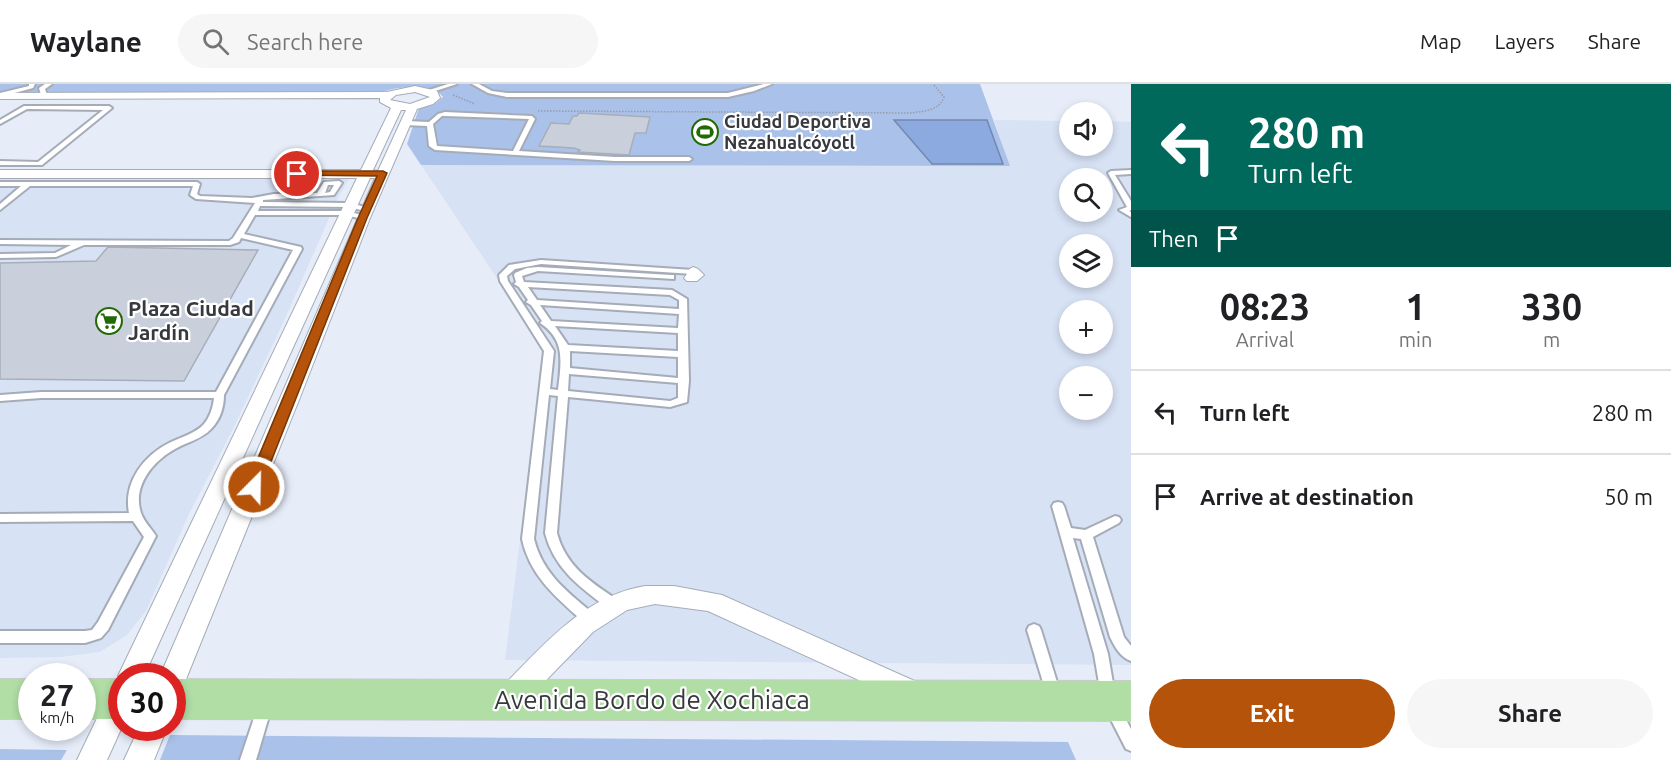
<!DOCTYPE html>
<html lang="en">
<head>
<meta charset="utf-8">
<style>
	body { margin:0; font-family:Ubuntu,sans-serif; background:#f6f6f6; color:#202124; height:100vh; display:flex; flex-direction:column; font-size:22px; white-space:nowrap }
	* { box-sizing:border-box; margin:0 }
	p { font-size:20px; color:#757577 }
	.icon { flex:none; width:33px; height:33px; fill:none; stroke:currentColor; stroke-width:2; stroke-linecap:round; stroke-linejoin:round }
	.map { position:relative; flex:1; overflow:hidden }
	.drawer { display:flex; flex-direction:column; background:#fff; width:540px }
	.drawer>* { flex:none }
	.banner { background:#00695c; color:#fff; overflow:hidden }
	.tools { position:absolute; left:1059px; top:18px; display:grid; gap:12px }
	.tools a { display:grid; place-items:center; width:54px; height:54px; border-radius:50%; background:#fff; box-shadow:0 3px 9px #0003; font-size:30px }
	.speed { position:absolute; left:18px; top:579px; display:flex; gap:12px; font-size:30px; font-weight:700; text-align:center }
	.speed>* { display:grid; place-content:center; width:78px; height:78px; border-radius:50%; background:#fff; box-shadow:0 3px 9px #0003; line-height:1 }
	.speed small { font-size:15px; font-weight:400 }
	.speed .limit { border:9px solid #d22; background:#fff; color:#111 }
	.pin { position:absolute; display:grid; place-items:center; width:51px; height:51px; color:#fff; margin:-26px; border:3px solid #fff; border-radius:50%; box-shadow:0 2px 6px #0007 }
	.me { position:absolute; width:66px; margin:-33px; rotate:23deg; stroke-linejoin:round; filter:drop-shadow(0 0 4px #0008) }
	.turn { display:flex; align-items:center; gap:21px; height:126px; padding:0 18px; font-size:27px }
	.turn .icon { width:78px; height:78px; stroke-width:2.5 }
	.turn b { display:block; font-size:42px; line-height:51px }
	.then { display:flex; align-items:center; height:57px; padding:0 18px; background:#0003; gap:12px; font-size:22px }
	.eta { display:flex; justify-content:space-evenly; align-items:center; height:102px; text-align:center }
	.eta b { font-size:36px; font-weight:700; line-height:42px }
	.cta { display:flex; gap:12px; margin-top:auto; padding:12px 18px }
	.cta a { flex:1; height:69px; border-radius:36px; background:#b45309; color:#fff; font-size:24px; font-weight:700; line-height:69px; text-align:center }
	.cta a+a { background:#f6f6f6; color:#202124 }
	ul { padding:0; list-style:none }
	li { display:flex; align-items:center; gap:18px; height:84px; padding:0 18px; border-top:2px solid #e0e0e0 }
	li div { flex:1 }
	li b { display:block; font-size:22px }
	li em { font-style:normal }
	header { display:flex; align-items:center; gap:36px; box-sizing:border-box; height:84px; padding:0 30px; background:#fff; border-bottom:2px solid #e0e0e0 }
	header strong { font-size:28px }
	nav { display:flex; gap:33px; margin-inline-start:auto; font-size:21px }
	.search { width:420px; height:54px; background:#f6f6f6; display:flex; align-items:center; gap:15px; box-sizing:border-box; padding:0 21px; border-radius:33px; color:#757577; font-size:22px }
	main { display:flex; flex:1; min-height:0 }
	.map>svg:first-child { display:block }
	.built { fill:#d7e2f5; fill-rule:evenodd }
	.green { fill:#aac1e9 }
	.water { fill:#8caae0; stroke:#7288af; stroke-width:1.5 }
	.building { fill:#c9d0dc; stroke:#a7aeb9; stroke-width:1.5 }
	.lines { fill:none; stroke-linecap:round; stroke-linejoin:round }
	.service-casing { stroke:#a5acb8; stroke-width:4 }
	.minor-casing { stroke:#a5acb8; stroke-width:2 }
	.primary-casing { stroke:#cbcccd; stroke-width:2 }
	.path { stroke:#989da5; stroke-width:1.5; stroke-dasharray:1.5 1.5; stroke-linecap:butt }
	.service { fill:#fff; fill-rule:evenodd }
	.minor { fill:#fff; fill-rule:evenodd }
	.primary { fill:#b0dea5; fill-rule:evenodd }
	.route { fill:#b45309; stroke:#753606; stroke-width:1.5 }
	.labels { text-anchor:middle; stroke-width:4.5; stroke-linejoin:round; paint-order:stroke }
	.far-poi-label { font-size:18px; font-weight:bold; fill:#37393e; stroke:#fff; text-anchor:start }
	.poi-label { font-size:21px; font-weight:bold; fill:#37393e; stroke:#fff; text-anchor:start }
	.near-street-label { font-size:26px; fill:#37393e; stroke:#fff }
</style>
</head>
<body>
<header>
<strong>Waylane</strong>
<div class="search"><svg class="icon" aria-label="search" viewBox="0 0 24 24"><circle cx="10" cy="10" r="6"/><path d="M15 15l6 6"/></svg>Search here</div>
<nav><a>Map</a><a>Layers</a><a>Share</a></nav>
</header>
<main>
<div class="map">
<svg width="1131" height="676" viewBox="0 0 1131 676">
	<rect width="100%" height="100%" fill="#e6edf9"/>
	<!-- built -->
	<g class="built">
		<path d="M994,36L1069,37L1070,62H1102L1103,37L1131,38V581L505,576L544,264L421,81L1009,82ZM1070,94H1102V128H1070ZM1070,160H1102V194H1070ZM1070,226H1102V260H1070ZM1070,292H1102V326H1070Z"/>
		<path d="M350,93L337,116L284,237L232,347L189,430L146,527L127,551L100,568L61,573L0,574V95Z"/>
	</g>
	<!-- green -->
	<g class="green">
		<path d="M0,0H980L1010,82L421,81L407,60L419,24L436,19L443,13C434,0 397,2 383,8H0Z"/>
		<path d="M170,651L1068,658L1076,676H160Z"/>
		<path d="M0,665L67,666L61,676H0Z"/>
	</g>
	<!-- water -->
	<path class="water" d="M894,36H987L1003,80H932Z"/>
	<!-- building -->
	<g class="building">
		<path d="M579,29L650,33L646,49H635L629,71L578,68L580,66L574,64L539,62L551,39L569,40L573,32H577Z"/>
		<path d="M108,163L258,166L184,297L0,295V179L96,177Z"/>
	</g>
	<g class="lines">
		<defs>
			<g id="service">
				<path d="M29,0H35L33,4L0,13V9L29,2Z"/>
				<path d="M45,0H52L45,5L47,11L44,13L41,11L39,4Z"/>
				<path d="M448,0H457L429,9L426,7Z"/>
				<path d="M472,0H479L492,7L507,9H728L764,0H772L754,7L728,13H507L488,9Z"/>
				<path d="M24,22H109L112,24L42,81H0V77L38,78L103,26L27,25L0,40V36Z"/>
				<path d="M445,28L532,32L535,35L519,67L615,73H689L692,75L689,77H615L435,66L429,62L427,42L405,41L402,39L405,37L429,38L438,30ZM442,32H445L529,35L513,67L437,62L433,40Z"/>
				<path d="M1131,86V90L1115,91L1131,117V126L1129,127L1131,128V133L1119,126L1127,123L1108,89L1111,87Z"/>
				<path d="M339,97L342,99L334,111L263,116V118L350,119L369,124V128L349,123L260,122L258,127H346L366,132V136L346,131H255L244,150L301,163L302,165L224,311C224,323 220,336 211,345C202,355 187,358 175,365C153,377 132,402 141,429C144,438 151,444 156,452L108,546L101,554L85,559H0V547H85L92,546L98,538L144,453L133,437L0,438V430L129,429C123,398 144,371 171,358C182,353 196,349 204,340C210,333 213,323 214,314H41L0,317V311L41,308H216L293,166L241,154L239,158L230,161H84L56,173L0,174V170L55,169L71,161L0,160V156L229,157L233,154L255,119L196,115L190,111L193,102H30L0,126V120L21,102H0V98H197L200,100L197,110L200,112L252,114L274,110L317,109L324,98ZM328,101H334L330,108L325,109Z"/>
				<path d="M541,176L693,186L697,188L693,190L541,180L515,185L507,192L508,197L554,267L550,305L558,306C561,278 566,256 540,239L542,237L531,221L526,218L528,216L519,203L514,200L516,198L514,191L515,189L527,184L538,183L671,191H674V195L538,187L522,192L524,198L672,206L687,215L689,297L687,318L670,323L568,313L557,449C566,483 591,498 619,517L621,521L619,525L614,526L609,525C581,504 554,485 545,449L558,312L549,311L534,455C543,491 569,509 596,532L598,536L596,540L591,542L586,540C558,515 530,493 522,455L544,267L500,197L499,191L509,181ZM528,203L670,211L679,216V225L537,216ZM540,221L679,230L678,244L551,237ZM555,242L678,249V267L568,261ZM570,267L678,273V294L570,284ZM569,290L678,299V314L670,317L568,307Z"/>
				<path d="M1058,418L1062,419L1064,422L1071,444L1085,446L1115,432L1119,433L1121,436L1119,439L1093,453L1124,553L1131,562V577C1120,573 1115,563 1110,553L1081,455L1073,454L1108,570L1115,611L1113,616L1108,617L1103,616L1101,611L1094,570L1052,422L1054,419Z"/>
				<path d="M1034,540L1039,542L1041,546L1060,608L1058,613L1053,614L1048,613L1046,608L1027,546L1029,542Z"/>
				<path d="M265,615L270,617L272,622L256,676H240L258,622L260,617Z"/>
				<path d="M1113,619L1118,621L1131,645V667L1126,665L1106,626L1108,621Z"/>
			</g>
			<g id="minor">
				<path d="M415,2L437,7L440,14L433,20L417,25L370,134L299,316L182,605L172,609V592H160L375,94H370L144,592H122V643L107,676H77L112,603L121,600L118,592L357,94H0V86H361L391,24L380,18V14L0,15V9L387,8ZM415,8L430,13L410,20L390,16L396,11ZM401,26H406L378,87L373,86Z"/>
				<path d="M693,183L698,185L704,191L697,197H687L684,194L687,190L685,188Z"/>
				<path d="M645,502H674L722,511L919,599L923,607L919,615L909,619L708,527L655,520L627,526L593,548L520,623L510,626L500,623L496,614L500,605C542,563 583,512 645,502Z"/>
				<path d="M139,644H167L154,676H124Z"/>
			</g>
			<g id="primary">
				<rect x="0" y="595" width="32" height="40"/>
				<rect x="82" y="595" width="40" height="40"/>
				<path d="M172,595L1131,597V637L172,635Z"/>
			</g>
		</defs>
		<!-- service casing -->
		<use href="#service" class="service-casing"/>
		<!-- minor casing -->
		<use href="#minor" class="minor-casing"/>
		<!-- primary casing -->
		<use href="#primary" class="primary-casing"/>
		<!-- path -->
		<g class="path">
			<path d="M453,11L475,20"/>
			<path d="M538,27L911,29C924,27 939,27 944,13L933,0"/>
		</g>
		<!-- service -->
		<use href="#service" class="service"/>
		<!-- minor -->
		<use href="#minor" class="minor"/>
		<!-- primary -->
		<use href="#primary" class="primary"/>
	</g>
	<!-- route -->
	<path class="route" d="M297,87H383L387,89L367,134L261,403L254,408L246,403L358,134L377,92L294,91L293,90Z"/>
	<!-- icons -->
	<defs>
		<symbol id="stadium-ring" viewBox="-11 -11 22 22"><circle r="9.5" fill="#fff" stroke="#226a05" stroke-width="1.5"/><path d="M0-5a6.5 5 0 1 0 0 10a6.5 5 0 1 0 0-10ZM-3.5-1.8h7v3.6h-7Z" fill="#226a05"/></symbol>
		<symbol id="supermarket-ring" viewBox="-11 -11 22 22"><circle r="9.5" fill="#fff" stroke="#226a05" stroke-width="1.5"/><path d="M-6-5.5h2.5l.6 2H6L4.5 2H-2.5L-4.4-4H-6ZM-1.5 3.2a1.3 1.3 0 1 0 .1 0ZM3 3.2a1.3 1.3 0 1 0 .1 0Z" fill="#226a05"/></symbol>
	</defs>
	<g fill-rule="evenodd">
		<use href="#stadium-ring" x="690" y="33" width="30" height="30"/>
		<use href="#supermarket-ring" x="94" y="222" width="30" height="30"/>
	</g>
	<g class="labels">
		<!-- far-poi labels -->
		<g class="far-poi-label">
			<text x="724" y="44">Ciudad Deportiva<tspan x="724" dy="21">Nezahualcóyotl</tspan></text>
		</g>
		<!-- poi labels -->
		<g class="poi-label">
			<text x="128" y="232">Plaza Ciudad<tspan x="128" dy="24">Jardín</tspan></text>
		</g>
		<!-- near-street labels -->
		<g class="near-street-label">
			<text x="652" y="625">Avenida Bordo de Xochiaca</text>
		</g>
	</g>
</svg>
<div class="tools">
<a><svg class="icon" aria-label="sound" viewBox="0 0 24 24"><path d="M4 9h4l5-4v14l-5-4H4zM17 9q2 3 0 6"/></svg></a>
<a><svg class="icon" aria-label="search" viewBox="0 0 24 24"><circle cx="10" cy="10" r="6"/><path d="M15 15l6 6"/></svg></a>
<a><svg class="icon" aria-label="layers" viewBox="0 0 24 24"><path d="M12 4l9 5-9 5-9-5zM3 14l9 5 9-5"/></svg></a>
<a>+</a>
<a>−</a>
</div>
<div class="speed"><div>27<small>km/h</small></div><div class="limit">30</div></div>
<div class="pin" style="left:297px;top:90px;background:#d93025"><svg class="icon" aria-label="arrive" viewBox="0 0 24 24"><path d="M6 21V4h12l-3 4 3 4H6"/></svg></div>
<svg class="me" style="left:254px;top:403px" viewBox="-20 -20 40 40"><circle r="17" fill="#b45309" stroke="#fff" stroke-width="3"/><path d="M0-11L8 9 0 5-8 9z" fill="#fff"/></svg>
</div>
<section class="drawer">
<div class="banner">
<div class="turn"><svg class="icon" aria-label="left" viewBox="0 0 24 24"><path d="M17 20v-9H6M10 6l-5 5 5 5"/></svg><div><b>280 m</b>Turn left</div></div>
<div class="then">Then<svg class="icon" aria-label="arrive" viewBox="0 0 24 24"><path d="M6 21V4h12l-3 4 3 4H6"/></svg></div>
</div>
<div class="eta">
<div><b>08:23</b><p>Arrival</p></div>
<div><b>1</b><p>min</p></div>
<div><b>330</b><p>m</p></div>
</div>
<ul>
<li><svg class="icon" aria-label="left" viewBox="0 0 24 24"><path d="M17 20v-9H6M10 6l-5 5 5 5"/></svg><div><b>Turn left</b></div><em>280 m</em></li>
<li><svg class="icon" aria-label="arrive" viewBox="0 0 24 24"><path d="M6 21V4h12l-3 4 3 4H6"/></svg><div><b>Arrive at destination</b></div><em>50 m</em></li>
</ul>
<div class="cta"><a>Exit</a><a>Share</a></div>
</section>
</main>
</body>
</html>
